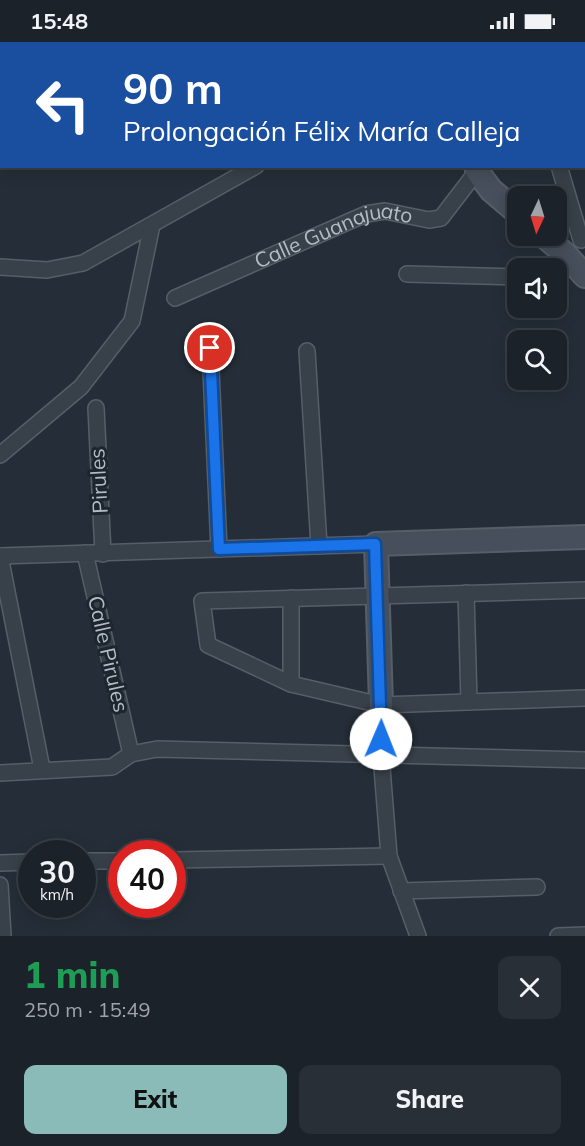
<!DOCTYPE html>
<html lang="en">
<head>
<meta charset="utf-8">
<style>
	body { margin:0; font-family:Mulish,sans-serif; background:#292f36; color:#f1f3f6; height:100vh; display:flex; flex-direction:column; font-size:22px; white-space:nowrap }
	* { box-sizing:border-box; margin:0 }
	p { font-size:20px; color:#a0a4a8 }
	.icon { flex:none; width:33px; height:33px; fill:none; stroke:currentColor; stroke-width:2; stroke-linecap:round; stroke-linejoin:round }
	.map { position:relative; height:894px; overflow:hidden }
	.drawer { display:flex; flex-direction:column; background:#1c222a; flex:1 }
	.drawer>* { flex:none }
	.banner { position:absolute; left:0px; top:0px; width:585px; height:126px; box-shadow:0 3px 15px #0003,0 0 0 2px #3a3f47; background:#1a4fa0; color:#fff; overflow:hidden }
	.needle { width:39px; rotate:184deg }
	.controls { position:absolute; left:507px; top:144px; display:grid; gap:12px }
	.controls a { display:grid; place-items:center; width:60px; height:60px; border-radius:12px; background:#1c222a; box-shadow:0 3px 15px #0003,0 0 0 2px #3a3f47; font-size:30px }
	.speed { position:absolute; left:18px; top:798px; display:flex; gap:12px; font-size:30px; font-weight:700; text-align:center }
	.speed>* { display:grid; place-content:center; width:78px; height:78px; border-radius:50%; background:#1c222a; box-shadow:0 3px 15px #0003,0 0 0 2px #3a3f47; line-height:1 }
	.speed small { font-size:15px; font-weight:400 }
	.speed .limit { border:9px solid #d22; background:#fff; color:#111 }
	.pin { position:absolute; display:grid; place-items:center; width:51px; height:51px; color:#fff; margin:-26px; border:3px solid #fff; border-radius:50%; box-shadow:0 2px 6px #0007 }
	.me { position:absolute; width:66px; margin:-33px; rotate:1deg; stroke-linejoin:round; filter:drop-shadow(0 0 4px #0008) }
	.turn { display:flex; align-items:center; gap:21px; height:126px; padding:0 24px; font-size:27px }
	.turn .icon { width:78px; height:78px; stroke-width:2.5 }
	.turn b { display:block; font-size:42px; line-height:51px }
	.round { display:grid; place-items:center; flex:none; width:63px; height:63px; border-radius:12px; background:#292f36 }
	.head { display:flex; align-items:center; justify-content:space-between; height:102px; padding:0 24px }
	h1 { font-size:36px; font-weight:800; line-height:45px; color:#1e9e55 }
	.action { display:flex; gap:12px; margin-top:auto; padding:12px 24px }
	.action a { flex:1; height:69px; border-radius:12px; background:#8bbbb9; color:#111; font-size:24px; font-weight:800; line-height:69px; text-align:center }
	.action a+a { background:#292f36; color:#f1f3f6 }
	.status { display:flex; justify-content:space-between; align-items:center; height:42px; padding:0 30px; background:#1c222a; direction:ltr }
	.status svg { height:16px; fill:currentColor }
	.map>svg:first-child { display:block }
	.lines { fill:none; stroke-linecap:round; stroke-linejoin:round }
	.street-casing { stroke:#565e67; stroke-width:18 }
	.secondary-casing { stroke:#565e67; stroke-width:26 }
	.street { stroke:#384049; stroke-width:15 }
	.secondary { stroke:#464f5b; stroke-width:22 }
	.route-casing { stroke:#114b97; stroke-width:15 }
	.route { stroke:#1a73e8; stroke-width:10 }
	.labels { text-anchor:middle; stroke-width:6; stroke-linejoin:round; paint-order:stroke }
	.street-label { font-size:21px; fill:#b3bbc5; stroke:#1d252e }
</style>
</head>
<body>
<div class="status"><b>15:48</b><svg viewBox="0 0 49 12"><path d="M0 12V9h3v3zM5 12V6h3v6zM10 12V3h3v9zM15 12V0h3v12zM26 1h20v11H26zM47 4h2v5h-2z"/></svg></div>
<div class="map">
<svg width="585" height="894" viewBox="0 0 585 894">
	<rect width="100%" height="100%" fill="#252e38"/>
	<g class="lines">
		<defs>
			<g id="street">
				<path d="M559,124L581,198"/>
				<path d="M0,225L47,228L83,221L256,124"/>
				<path d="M550,226L565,212"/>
				<path d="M407,232L518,235"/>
				<path id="s1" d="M175,256L366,172L385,169L429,178L441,176L477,129"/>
				<path d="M210,306L219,507"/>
				<path d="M307,309L319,504"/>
				<path d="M96,366L103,512"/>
				<path d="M0,413L81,345L132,279L152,183"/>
				<path d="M85,511L131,712"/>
				<path d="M0,514L376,502"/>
				<path d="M0,514L42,727"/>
				<path d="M585,548L202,559L208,603L291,642L381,663L585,656"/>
				<path d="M466,551L469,660"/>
				<path d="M291,556V642"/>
				<path d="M381,713L389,814L418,894"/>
				<path d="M0,731L112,725L131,712L157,707L585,718"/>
				<path d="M172,818L389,814"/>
				<path d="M82,819H122"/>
				<path d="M0,821L32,820"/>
				<path d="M0,843L3,894"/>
				<path d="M401,849L537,845"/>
				<path d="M558,894L585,893"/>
			</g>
			<g id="secondary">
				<path d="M584,67L585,66"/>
				<path d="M479,124L477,129L491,148L518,171"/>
				<path d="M544,194L565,212L585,234"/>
				<path d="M381,713V663L376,502L585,495"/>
			</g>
		</defs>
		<!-- street casing -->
		<use href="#street" class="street-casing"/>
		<!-- secondary casing -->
		<use href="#secondary" class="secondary-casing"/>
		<!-- street -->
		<use href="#street" class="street"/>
		<!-- secondary -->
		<use href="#secondary" class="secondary"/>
	</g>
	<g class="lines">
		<defs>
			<path id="route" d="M210,306L219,507L375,502L381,697"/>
		</defs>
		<!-- route casing -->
		<use href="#route" class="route-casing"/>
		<!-- route -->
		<use href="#route" class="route"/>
	</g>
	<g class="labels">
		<!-- street labels -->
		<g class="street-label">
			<text dy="7" stroke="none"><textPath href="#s1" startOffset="172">Calle Guanajuato</textPath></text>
			<text transform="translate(99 439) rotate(-93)" y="7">Pirules</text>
			<text transform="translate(108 612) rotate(77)" y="7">Calle Pirules</text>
		</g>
	</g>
</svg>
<div class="controls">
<a><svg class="needle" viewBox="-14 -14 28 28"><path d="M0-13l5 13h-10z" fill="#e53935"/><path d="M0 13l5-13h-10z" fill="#a0a4a8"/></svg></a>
<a><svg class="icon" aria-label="sound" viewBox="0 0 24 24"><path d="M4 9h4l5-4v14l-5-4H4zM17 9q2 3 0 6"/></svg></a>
<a><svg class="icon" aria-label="search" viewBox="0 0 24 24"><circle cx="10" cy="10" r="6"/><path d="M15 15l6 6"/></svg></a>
</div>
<div class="speed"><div>30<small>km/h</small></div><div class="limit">40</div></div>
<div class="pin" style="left:210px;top:306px;background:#d93025"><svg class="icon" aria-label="arrive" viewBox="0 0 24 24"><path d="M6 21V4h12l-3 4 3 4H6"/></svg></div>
<svg class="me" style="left:381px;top:697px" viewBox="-20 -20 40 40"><circle r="19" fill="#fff"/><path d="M0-13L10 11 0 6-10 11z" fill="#1a73e8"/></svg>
<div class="banner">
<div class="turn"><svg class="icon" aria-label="left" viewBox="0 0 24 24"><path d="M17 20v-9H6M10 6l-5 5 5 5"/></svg><div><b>90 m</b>Prolongación Félix María Calleja</div></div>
</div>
</div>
<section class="drawer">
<div class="head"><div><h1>1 min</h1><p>250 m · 15:49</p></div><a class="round"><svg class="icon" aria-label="close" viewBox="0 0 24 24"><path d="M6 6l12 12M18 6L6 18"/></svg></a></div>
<div class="action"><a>Exit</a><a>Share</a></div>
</section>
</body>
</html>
